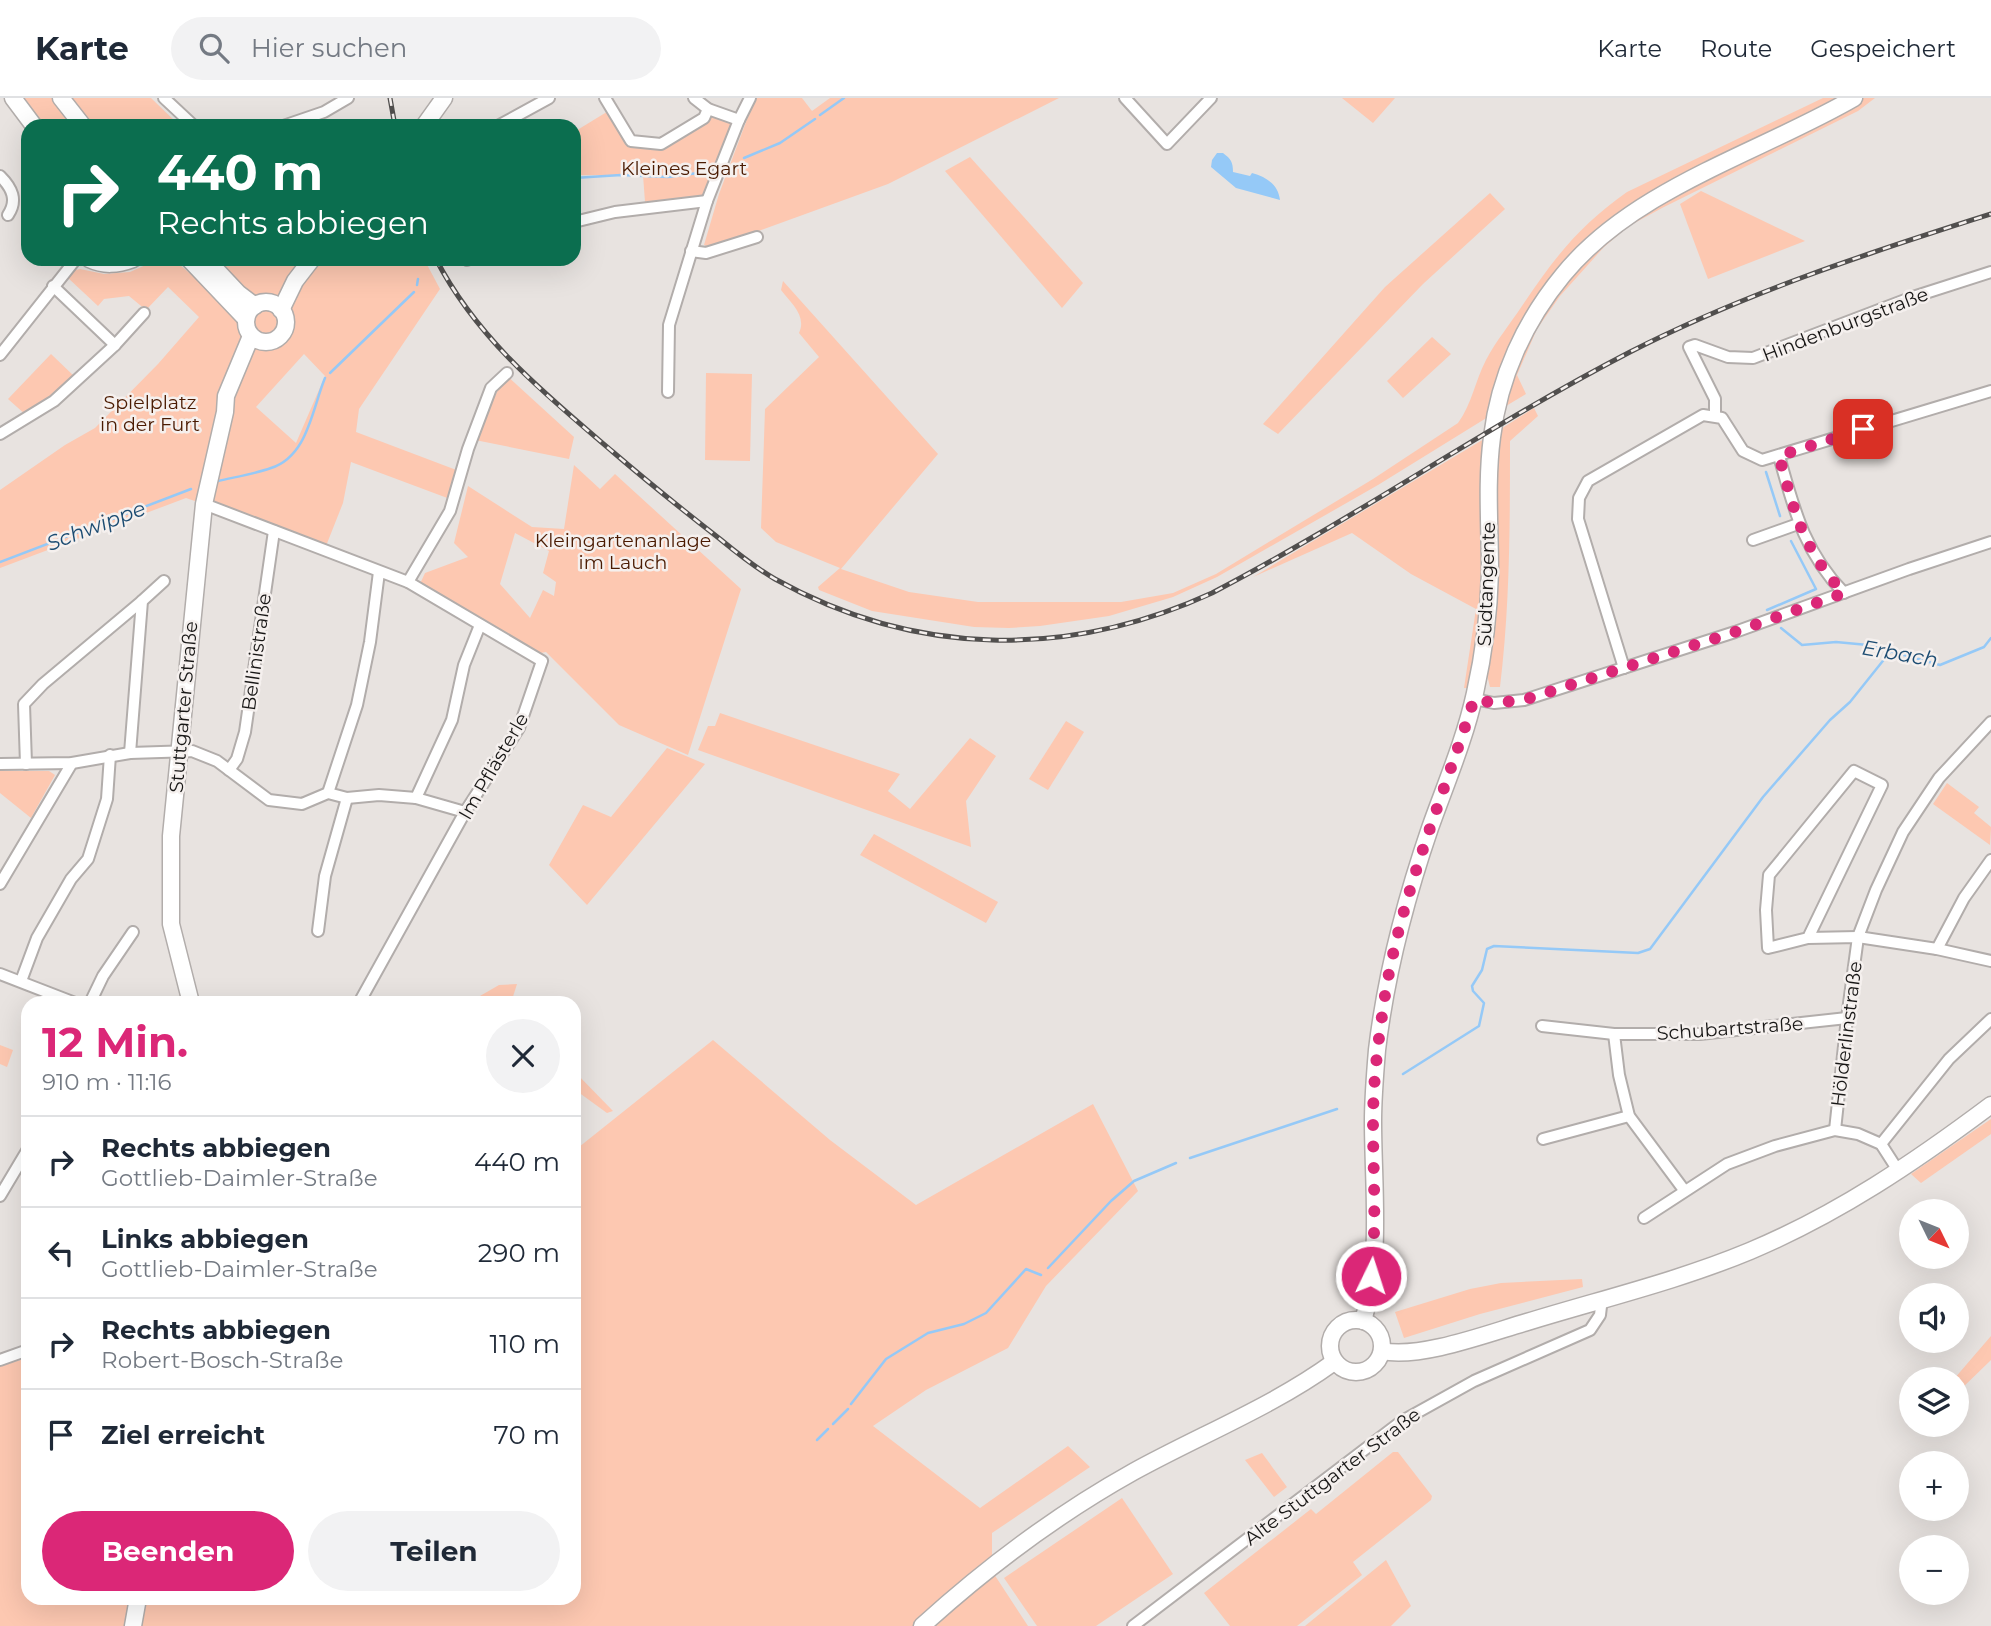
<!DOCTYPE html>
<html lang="de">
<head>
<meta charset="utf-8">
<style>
	body { margin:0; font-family:Montserrat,sans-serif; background:#f2f2f3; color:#1f2937; height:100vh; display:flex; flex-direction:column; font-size:26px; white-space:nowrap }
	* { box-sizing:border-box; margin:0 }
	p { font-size:23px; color:#747a83 }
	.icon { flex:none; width:38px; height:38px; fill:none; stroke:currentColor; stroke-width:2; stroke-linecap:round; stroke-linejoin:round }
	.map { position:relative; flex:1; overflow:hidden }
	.details { position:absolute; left:21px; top:898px; width:560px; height:609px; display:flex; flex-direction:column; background:#fff; border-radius:21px; box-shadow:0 7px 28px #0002 }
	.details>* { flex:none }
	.hud { position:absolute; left:21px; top:21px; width:560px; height:147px; border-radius:21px; box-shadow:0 7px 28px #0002; background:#0b6e4f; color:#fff; overflow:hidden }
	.needle { width:46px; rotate:133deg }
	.buttons { position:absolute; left:1899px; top:1101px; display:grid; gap:14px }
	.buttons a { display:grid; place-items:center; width:70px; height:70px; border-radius:50%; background:#fff; box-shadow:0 7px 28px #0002; font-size:35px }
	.pin { position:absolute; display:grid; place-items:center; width:60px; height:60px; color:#fff; margin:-30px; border-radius:14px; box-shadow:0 4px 10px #0006 }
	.me { position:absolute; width:77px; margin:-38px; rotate:4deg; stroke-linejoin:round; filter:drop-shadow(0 0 5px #0008) }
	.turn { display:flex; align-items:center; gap:24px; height:147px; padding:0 21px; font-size:32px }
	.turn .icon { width:91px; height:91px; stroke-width:2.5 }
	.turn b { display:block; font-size:49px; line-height:60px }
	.round { display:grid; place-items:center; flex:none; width:74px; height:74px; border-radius:37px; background:#f2f2f3 }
	.headline { display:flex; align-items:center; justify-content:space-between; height:119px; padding:0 21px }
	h1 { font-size:42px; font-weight:700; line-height:52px; color:#db2777 }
	.action { display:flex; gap:14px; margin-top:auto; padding:14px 21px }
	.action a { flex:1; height:80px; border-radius:42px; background:#db2777; color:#fff; font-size:28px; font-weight:700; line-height:80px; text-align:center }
	.action a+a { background:#f2f2f3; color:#1f2937 }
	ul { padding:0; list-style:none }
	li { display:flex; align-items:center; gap:21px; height:91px; padding:0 21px; border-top:2px solid #e0e1e3 }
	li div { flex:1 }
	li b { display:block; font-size:26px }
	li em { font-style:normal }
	header { display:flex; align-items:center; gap:42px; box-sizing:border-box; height:98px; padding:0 35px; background:#fff; border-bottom:2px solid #e0e1e3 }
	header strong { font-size:33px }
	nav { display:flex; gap:38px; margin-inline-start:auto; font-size:24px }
	.search { width:490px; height:63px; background:#f2f2f3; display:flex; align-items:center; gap:18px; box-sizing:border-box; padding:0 24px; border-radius:38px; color:#747a83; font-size:26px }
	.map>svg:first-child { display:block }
	.green { fill:#fdc8b1; fill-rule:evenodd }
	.water { fill:#95c9f7 }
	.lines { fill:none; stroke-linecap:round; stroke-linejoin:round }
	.stream { stroke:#95c9f7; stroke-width:2.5 }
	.street-casing { stroke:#b2adab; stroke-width:14 }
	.secondary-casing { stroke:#b2adab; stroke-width:19 }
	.street { stroke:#fff; stroke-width:10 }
	.secondary { stroke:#fff; stroke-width:16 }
	.rail-casing { stroke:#514f4e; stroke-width:5 }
	.rail { stroke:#f5f0ee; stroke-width:2.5; stroke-dasharray:8; stroke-linecap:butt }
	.route { stroke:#db2777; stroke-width:12; stroke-dasharray:0 21.6 }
	.labels { text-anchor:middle; stroke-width:5; stroke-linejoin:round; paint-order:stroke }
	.park-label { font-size:19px; fill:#4b1b02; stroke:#f5f0ee }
	.street-label { font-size:19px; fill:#181716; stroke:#f5f0ee }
	.water-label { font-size:21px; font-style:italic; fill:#1c4c72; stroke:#f5f0ee }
</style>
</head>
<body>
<header>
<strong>Karte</strong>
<div class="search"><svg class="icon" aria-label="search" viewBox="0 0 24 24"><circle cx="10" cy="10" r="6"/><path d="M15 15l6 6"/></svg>Hier suchen</div>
<nav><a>Karte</a><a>Route</a><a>Gespeichert</a></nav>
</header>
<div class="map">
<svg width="1991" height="1528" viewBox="0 0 1991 1528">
	<rect width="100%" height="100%" fill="#e8e3e0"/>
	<!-- green -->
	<g class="green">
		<path d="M21,0H52L73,28H41Z"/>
		<path d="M70,0H151L180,28H92Z"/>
		<path d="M755,0H802L812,13L830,0H1059L888,86L712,150L704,147L719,96Z"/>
		<path d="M1342,0H1395L1373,25Z"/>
		<path d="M1823,0H1838L1689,73L1643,100L1612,122L1559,170L1488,319L1378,387L1217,479L1173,499L1109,518L1040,528L1009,530L974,529L872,513L819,492L818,489L840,470L776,444L761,430L765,311L819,259L799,235C807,218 791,205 781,192L783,183L938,356L841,471L909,494L978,504H1121L1173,495L1216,476L1373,381L1458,325C1472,306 1475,283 1486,262C1496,243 1510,226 1522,208C1554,160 1579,128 1627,94Z"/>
		<path d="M1860,0H1875L1858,13L1662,110L1629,128L1604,149L1560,198L1537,231L1517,277L1526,296L1501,311L1517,264L1545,207L1589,155L1637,117Z"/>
		<path d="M610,12L631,46L662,48L713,18L732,26L707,97L645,104L643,77H574V34Z"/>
		<path d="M970,59L1083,185L1062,210L945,73Z"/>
		<path d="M1701,93L1805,143L1708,181L1680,106Z"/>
		<path d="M1490,95L1505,111L1423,186L1278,336L1263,326L1385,189Z"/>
		<path d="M159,161H173L221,202L215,161H424L440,191L359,311L356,334L459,373L450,401L351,364L343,405L326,448L186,400L0,470V392L65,347L95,330L158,266L199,219L168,189L146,212L129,198L104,201L98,208L67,179L73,173L80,171L104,176L130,174ZM304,256L325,278L296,345L256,309Z"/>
		<path d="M1432,239L1451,256L1403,300L1387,283Z"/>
		<path d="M51,256L76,280L26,317L8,301Z"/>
		<path d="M706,275L752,276L750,363L705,362Z"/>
		<path d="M505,276L574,339L569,361L475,342Z"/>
		<path d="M1534,310L1538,318L1510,343C1510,425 1510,508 1500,589H1490L1487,577L1494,527L1496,334Z"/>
		<path d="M1484,341L1482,519L1468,590H1464L1476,511L1411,476L1352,435L1253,479Z"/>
		<path d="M574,367L600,391L615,376L741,491L688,657L619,627L546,554L535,556L419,488L425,475L468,459L454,445L468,388L532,429L564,431ZM515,435L549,453L543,475L556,484L554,498L543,492L530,520L500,486Z"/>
		<path d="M720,615L900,676L888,693L910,711L970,640L996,658L966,703L971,749L698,652L708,628H715Z"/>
		<path d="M1066,623L1084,634L1048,692L1029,681Z"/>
		<path d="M667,650L705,666L587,807L549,767L583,707L611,719Z"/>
		<path d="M0,673H49L55,677L31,720L0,695Z"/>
		<path d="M1947,685L1979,709L1974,715L1991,729L1990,747L1933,706Z"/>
		<path d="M874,736L998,804L986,825L860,757Z"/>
		<path d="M517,886L511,905H474L473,902L499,887Z"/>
		<path d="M713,942L830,1042L916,1107L1093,1006L1138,1093L1046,1188L1008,1250L926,1292L873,1328L980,1410L1068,1348L1090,1369L992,1435V1473L1028,1528H0V1268L24,1261H28V1500H574V1053Z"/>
		<path d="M0,947L13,952L7,969L0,966Z"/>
		<path d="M574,973L613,1013L607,1015L574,991Z"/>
		<path d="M1991,1021V1036L1921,1085L1911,1076Z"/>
		<path d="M1582,1181L1583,1189L1480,1216L1404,1240L1395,1214L1470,1191L1501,1185Z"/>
		<path d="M1991,1238V1262L1957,1295L1956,1281H1954Z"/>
		<path d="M1393,1354H1398L1432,1398L1431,1402L1353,1464L1362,1477L1297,1528H1230L1204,1495L1311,1411L1316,1416Z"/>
		<path d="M1262,1355L1287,1389L1274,1399L1245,1362Z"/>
		<path d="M1122,1400L1173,1476L1096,1528H1037L1004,1480Z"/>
		<path d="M1386,1462L1411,1508L1391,1528H1305Z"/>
	</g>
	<!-- water -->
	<path class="water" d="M1217,55H1223C1231,61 1233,64 1233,74L1250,78L1252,75C1266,79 1278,86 1280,102L1236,90L1211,69L1212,62Z"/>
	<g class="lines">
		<!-- stream -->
		<g class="stream">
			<path d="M820,17L844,0"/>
			<path d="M744,60L780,45L815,21"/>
			<path d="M574,80L621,77L668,79L698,75"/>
			<path d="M417,187L418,181"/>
			<path d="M330,275L414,194"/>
			<path d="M1766,374L1780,418"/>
			<path d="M218,383C235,379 254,376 271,370C308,358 312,311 325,280"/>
			<path d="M0,464L191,391"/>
			<path d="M1767,512L1816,491L1791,443"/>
			<path d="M1781,530L1802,547L1836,544L1868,547L1940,567L1984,549L1991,540"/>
			<path d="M1403,976L1479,928L1484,905L1473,893L1472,888L1482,872L1487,851L1494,848L1638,855L1650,851L1763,699L1830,622L1850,604L1890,554"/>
			<path d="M1190,1060L1337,1011"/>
			<path d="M1048,1170L1111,1103L1134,1083L1176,1065"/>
			<path d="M851,1306L886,1261L928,1235L964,1226L986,1215L1026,1171L1041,1177"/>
			<path d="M833,1326L848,1311"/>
			<path d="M817,1342L828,1331"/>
		</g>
		<defs>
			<g id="street">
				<path d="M164,0L194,28"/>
				<path d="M605,0L631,43L661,46L704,20L708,11"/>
				<path d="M694,0L708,11L739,22"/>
				<path d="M1125,0L1167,46L1211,0"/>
				<path d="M283,28L324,14L348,0"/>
				<path d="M498,28L549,0"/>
				<path d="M0,78C12,90 18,102 8,117"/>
				<path d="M574,124L615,114L707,103"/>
				<path d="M691,153L706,155L757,139"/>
				<path d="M467,162L469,161"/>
				<path d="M53,188L115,247"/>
				<path d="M0,257L76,161"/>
				<path d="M668,294L669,227L707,103L739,22L750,0"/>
				<path d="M1715,317V301L1689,249L1695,247L1728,259L1753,260L1913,199L1991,174"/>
				<path d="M0,336L54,303L115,247L144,215"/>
				<path d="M1779,358C1794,411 1804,454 1844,495"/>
				<path d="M204,406L408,484L542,563L519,630L465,714L359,905"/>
				<path d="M1753,442L1798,426"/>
				<path d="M408,484L450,413L468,351L491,290L507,275"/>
				<path d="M1624,570L1578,421L1579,400L1588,383L1703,317L1722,320L1743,353L1762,362L1991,293"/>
				<path d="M1474,601L1494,605L1524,602L1735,534L1909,471L1991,444"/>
				<path d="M130,655L142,503L164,483"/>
				<path d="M0,666L72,665L130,655L192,653L217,663L269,702L302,706L328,695L347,700L379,697L416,700L465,714"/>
				<path d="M26,666L24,606L43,586L142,503"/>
				<path d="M229,672L237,661L245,634L274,433"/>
				<path d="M328,695L357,607L370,544L379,474"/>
				<path d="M416,700L452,622L464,567L480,527"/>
				<path d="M0,786L72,665"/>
				<path d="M318,833L325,778L347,700"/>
				<path d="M1808,840L1882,687L1854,673L1769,777L1766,812L1768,850L1808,840L1858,839L1937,851L1991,863"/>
				<path d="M1937,851L1964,800L1991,762"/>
				<path d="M0,876L75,905"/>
				<path d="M21,883L37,840L71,781L88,761L107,701L110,657"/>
				<path d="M90,905L103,878L133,834"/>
				<path d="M1542,928L1614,936H1700L1847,920"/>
				<path d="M1614,936L1619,977L1629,1018L1684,1092"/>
				<path d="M1835,1032L1847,920L1858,839L1876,792L1903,734L1939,680L1991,624"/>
				<path d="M1543,1041L1629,1018"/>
				<path d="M1881,1046L1949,961L1991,921"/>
				<path d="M0,1098L28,1051"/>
				<path d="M1644,1120L1727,1066L1775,1048L1835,1032L1858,1036L1881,1046L1899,1074"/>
				<path d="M0,1262L28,1252"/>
				<path d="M1133,1528L1402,1323L1474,1283L1590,1232L1600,1217L1602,1200"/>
			</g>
			<g id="secondary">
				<path d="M13,0L34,28"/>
				<path d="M61,0L83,28"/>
				<path d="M424,28L444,0"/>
				<path d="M89,161C104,168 117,167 133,161"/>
				<path d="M189,161L246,221"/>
				<path d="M206,161L238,195L255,208"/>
				<circle cx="266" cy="224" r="20"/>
				<path d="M281,212L295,183L312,161"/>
				<path d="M191,905L171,826V738L204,406L225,314L226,298L251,238"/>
				<circle cx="1356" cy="1248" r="26"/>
				<path d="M1363,1223C1382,1159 1373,1089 1373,1023C1373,1000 1375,976 1377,952C1386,876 1405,803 1430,730C1446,685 1465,641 1475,595C1484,555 1489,515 1490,474C1490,429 1486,384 1492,339C1499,279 1525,223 1563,177C1634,90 1759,55 1854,0"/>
				<path d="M1382,1253C1421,1261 1489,1235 1527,1224C1602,1201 1678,1183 1750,1153C1838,1116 1915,1064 1991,1007"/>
				<path d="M133,1528L138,1500"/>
				<path d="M922,1528C987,1469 1056,1417 1133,1374C1200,1337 1272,1309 1334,1264"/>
			</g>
		</defs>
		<!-- street casing -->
		<use href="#street" class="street-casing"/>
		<!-- secondary casing -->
		<use href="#secondary" class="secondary-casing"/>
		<!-- street -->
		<use href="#street" class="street"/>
		<!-- secondary -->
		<use href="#secondary" class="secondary"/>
		<defs>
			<g id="rail">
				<path d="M390,0L395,28"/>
				<path d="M436,161C477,241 546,297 613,354C648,384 684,413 720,441C737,455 756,470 775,481C915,559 1068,561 1212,495C1354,421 1487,328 1630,254C1745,195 1868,155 1991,116"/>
			</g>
		</defs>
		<!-- rail casing -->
		<use href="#rail" class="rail-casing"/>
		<!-- rail -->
		<use href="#rail" class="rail"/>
	</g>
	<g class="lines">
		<!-- route -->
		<path class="route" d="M1371,1178C1377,1127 1373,1075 1373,1024C1373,988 1377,953 1382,918C1396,808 1441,706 1474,601L1494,605L1524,602L1735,534L1844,495C1803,453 1794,412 1779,358L1863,331"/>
	</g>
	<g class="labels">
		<!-- park labels -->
		<g class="park-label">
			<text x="684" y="77">Kleines Egart</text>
			<text x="150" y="311">Spielplatz<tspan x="150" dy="22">in der Furt</tspan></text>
			<text x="623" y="449">Kleingartenanlage<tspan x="623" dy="22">im Lauch</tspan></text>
		</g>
		<!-- street labels -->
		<g class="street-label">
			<text transform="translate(1845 226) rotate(-21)" y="7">Hindenburgstraße</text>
			<text transform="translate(1486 486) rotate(-88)" y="7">Südtangente</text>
			<text transform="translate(256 554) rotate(-82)" y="7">Bellinistraße</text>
			<text transform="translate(183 609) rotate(-85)" y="7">Stuttgarter Straße</text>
			<text transform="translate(493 668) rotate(-60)" y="7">Im Pflästerle</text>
			<text transform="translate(1730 930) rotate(-4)" y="7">Schubartstraße</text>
			<text transform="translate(1846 936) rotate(-83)" y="7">Hölderlinstraße</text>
			<text transform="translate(1332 1378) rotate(-37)" y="7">Alte Stuttgarter Straße</text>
		</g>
		<!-- water labels -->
		<g class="water-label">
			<text transform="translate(96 428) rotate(-21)" y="7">Schwippe</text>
			<text transform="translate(1900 556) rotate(10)" y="7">Erbach</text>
		</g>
	</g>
</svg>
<div class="buttons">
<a><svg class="needle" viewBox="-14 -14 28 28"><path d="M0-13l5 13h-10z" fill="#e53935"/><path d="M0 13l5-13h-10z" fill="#747a83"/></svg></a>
<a><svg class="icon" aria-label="sound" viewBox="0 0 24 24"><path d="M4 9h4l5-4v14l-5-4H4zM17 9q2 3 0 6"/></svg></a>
<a><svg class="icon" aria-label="layers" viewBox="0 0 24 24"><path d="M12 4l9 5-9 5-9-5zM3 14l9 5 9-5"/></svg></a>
<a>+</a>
<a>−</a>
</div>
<div class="pin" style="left:1863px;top:331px;background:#d93025"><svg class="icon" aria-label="arrive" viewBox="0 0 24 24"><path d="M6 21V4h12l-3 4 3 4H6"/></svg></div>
<svg class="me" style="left:1371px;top:1178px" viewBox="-20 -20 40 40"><circle r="17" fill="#db2777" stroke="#fff" stroke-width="3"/><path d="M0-11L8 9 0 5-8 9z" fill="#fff"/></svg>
<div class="hud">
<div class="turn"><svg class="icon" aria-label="right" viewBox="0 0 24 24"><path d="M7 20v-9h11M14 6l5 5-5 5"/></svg><div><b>440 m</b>Rechts abbiegen</div></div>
</div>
<section class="details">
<div class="headline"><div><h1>12 Min.</h1><p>910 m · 11:16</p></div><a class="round"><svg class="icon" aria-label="close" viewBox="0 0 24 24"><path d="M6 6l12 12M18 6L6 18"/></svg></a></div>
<ul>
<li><svg class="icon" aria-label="right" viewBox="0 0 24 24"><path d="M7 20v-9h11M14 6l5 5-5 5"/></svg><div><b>Rechts abbiegen</b><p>Gottlieb-Daimler-Straße</p></div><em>440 m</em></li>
<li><svg class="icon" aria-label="left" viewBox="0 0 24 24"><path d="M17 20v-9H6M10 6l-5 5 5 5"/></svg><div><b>Links abbiegen</b><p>Gottlieb-Daimler-Straße</p></div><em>290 m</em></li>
<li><svg class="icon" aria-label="right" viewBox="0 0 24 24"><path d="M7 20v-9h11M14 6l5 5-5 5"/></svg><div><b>Rechts abbiegen</b><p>Robert-Bosch-Straße</p></div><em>110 m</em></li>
<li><svg class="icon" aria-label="arrive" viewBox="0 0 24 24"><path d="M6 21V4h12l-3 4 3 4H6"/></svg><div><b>Ziel erreicht</b></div><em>70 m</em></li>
</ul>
<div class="action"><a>Beenden</a><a>Teilen</a></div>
</section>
</div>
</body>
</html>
